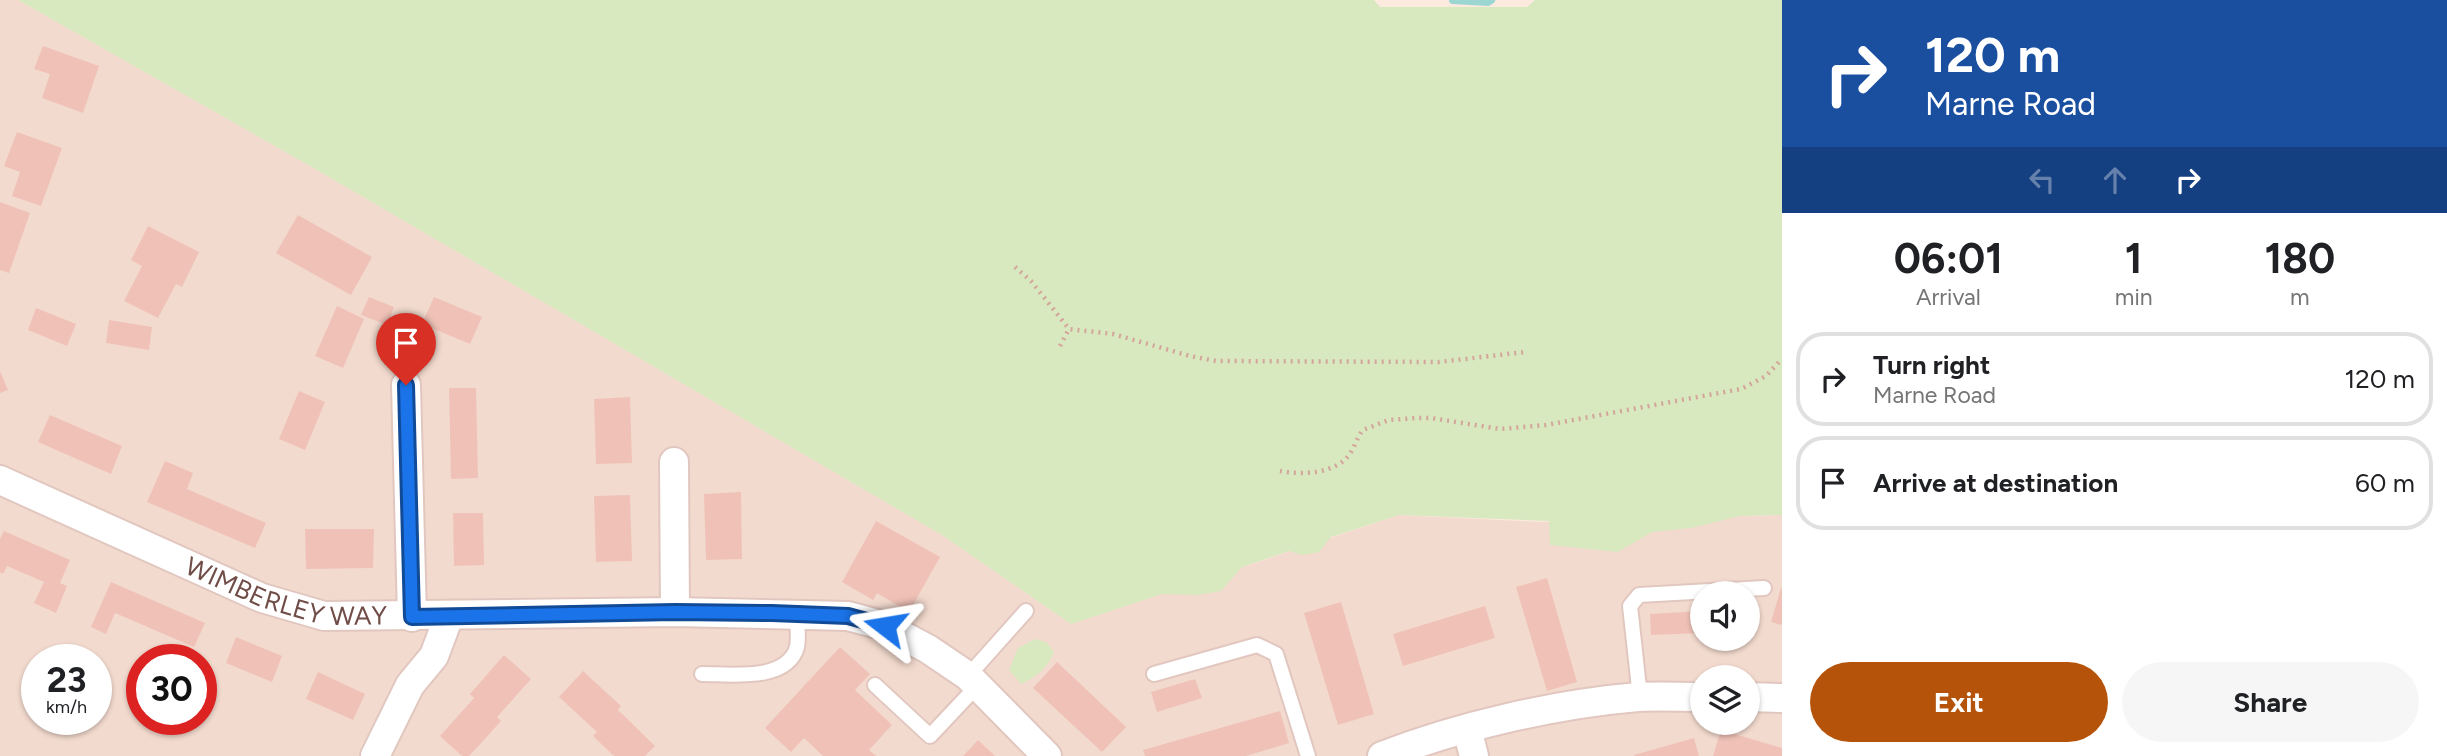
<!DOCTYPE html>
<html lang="en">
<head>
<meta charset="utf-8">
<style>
	body { margin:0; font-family:Figtree,sans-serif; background:#f6f6f6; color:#202124; height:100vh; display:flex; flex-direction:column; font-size:26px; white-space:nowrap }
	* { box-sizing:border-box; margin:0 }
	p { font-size:23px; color:#757577 }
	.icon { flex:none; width:38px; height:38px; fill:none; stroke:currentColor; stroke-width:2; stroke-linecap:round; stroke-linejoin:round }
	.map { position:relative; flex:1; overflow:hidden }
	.sheet { display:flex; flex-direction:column; background:#fff; width:665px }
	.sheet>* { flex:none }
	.banner { background:#1a4fa0; color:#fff; overflow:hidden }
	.tools { position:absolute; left:1690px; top:581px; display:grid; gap:14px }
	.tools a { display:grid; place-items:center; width:70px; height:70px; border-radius:50%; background:#fff; box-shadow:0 2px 5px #0004; font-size:35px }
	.speed { position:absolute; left:21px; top:644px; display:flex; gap:14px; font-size:35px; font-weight:700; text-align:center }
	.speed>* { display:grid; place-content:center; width:91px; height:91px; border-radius:50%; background:#fff; box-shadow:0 2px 5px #0004; line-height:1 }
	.speed small { font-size:18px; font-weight:400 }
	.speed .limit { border:10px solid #d22; background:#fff; color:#111 }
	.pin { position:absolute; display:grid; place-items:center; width:60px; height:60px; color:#fff; margin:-72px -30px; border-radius:50% 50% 50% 0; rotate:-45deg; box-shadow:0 0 7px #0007 }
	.pin .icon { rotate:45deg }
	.me { position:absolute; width:77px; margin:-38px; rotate:284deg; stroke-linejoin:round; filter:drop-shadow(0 0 5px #0008) }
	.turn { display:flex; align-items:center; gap:24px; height:147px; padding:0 28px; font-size:32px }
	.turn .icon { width:91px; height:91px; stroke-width:2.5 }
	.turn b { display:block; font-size:49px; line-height:60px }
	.lanes { display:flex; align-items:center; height:66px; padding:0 28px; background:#0003; justify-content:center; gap:35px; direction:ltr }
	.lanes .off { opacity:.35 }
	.eta { display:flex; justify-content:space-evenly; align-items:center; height:119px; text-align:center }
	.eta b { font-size:42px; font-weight:700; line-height:49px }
	.action { display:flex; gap:14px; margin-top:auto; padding:14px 28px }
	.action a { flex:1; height:80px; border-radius:42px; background:#b45309; color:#fff; font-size:28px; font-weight:700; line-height:80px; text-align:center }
	.action a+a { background:#f6f6f6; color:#202124 }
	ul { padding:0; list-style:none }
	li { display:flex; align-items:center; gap:21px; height:94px; margin:0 14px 10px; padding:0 14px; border:4px solid #e0e0e0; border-radius:28px }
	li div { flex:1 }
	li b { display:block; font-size:26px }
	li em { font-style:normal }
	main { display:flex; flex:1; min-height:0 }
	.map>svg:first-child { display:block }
	.residential { fill:#f3dace; fill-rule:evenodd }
	.green { fill:#d8e8bf }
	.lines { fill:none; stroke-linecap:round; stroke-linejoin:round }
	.stream { stroke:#9bd6d2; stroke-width:8 }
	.building { fill:#f0c2b7 }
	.service-casing { stroke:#e1c7bf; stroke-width:18 }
	.minor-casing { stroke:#e1c7bf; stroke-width:32 }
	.path { stroke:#d4a59b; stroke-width:4.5; stroke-dasharray:2 5; stroke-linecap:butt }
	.service { stroke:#fff; stroke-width:14 }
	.minor { stroke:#fff; stroke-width:28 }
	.route-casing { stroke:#114b97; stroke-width:18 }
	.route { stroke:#1a73e8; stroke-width:12 }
	.labels { text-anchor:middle; stroke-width:5; stroke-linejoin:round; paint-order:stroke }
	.street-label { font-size:26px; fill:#714d48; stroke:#ffefe5 }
</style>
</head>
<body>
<main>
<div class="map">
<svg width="1782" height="756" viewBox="0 0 1782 756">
	<rect width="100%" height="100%" fill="#fceadf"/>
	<!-- residential -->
	<path class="residential" d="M0,0H18L310,166L942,535L1071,624L1399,515L1541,522L1782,515V756H0ZM1703,593H1748V639H1703ZM37,660H96V719H37ZM142,660H201V719H142ZM1703,677H1748V723H1703Z"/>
	<!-- green -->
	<g class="green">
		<path d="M18,0H1374L1380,7H1527L1535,0H1782V515L1740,516L1691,528L1652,532L1618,552L1550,545L1549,521L1399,515L1331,537L1319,552L1303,555L1289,551L1242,567L1221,591L1198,595L1162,594L1071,624L942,535L310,166Z"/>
		<path d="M1035,639L1046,642L1054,652C1048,668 1036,677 1021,684L1009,670L1018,648Z"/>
	</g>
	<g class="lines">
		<!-- stream -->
		<path class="stream" d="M1453,0L1488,2L1491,0"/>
	</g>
	<!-- building -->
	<g class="building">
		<path d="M43,46L99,66L83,113L42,98L50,74L34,69Z"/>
		<path d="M17,132L62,148L41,206L12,196L20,172L4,166Z"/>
		<path d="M0,202L30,213L9,273L0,270Z"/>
		<path d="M298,215L372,257L351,295L276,253Z"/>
		<path d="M148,226L199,252L182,287L176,284L158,318L124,301L142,266L131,260Z"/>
		<path d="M369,297L394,307L387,325L361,315Z"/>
		<path d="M434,297L482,317L470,344L422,324Z"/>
		<path d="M337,306L364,319L343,368L315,356Z"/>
		<path d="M36,308L76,324L67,346L28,330Z"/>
		<path d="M109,320L152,327L149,350L106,343Z"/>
		<path d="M0,371L8,390L0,393Z"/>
		<path d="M449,388H476L478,478L451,479Z"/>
		<path d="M299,391L325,402L305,450L279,439Z"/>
		<path d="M630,397L632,463L596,464L594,399Z"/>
		<path d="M50,415L122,446L111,474L38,442Z"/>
		<path d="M165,461L193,473L187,489L266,523L255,548L147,502Z"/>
		<path d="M741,492L742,559L706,560L704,494Z"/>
		<path d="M630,495L632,561L596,562L594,496Z"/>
		<path d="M453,513H483L484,565L454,566Z"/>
		<path d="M876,521L940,557L909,612L877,593L873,600L842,582Z"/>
		<path d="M305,529H374L373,568L306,569Z"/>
		<path d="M4,531L70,560L60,583L67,586L56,613L34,603L44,582L7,566L3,574L0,572V539Z"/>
		<path d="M1547,578L1577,682L1547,691L1516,587Z"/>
		<path d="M111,582L205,623L194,647L115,613L106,634L91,627Z"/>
		<path d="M1781,588H1782V625L1771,622Z"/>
		<path d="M1341,602L1374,714L1338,725L1304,613Z"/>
		<path d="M1485,606L1495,638L1403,666L1393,634Z"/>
		<path d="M1755,608L1756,630H1748V609Z"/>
		<path d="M1703,611V633L1651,635L1650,614Z"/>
		<path d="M236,637L282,656L272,682L226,663Z"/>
		<path d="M840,647L870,674L855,690L892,725L869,750L876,756H823L804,738L791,752L765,728Z"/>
		<path d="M504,655L531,679L497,717L501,721L484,740L469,756H462L440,736L474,698L470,694Z"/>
		<path d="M1057,662L1126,727L1102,752L1033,688Z"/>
		<path d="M583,671L621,706L618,710L655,746L645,756H614L593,736L597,732L559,697Z"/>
		<path d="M318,672L365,694L353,720L306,699Z"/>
		<path d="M1195,679L1202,698L1157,712L1151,692Z"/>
		<path d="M1280,711L1289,743L1246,756H1145L1143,750Z"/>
		<path d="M1721,730L1782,748V756H1713Z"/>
		<path d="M1694,738L1699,756H1634V755Z"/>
		<path d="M978,740L995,756H963Z"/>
	</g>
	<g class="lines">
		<defs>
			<g id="service">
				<path d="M702,674C731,674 787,682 797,647C799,638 797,624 797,614"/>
				<path d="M1154,674L1257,645L1276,654L1308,756"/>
				<path d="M968,676L1026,611"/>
				<path d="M875,685L930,736L978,685"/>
				<path d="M1640,697L1630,606L1639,595L1764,588"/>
			</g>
			<g id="minor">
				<path d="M406,385L412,617"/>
				<path d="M674,462L675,612"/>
				<path id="s1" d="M0,480L262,598L324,616L675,612L848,616L885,626L928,649L968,676L1047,756"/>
				<path d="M1748,697L1782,698"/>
				<path d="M1467,729L1474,756"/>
				<path d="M375,756L410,685L434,656L449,616"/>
				<path d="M1382,756C1460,726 1555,704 1638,697C1659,696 1681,697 1703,697"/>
			</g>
		</defs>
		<!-- service casing -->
		<use href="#service" class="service-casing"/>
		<!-- minor casing -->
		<use href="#minor" class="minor-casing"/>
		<!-- path -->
		<g class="path">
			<path d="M1015,267L1031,281L1069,329L1113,334L1190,356L1216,361L1439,362L1525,352"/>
			<path d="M1060,346L1069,329"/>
			<path d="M1280,471C1301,475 1335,474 1349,455C1355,447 1357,437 1363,430L1389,420L1416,418H1431L1500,429L1546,425L1741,389L1766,376L1779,362"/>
		</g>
		<!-- service -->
		<use href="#service" class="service"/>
		<!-- minor -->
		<use href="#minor" class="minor"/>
	</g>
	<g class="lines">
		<defs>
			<path id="route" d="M406,385L412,617L675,612L772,613L848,616L885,626"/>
		</defs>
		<!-- route casing -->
		<use href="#route" class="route-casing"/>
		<!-- route -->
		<use href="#route" class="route"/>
	</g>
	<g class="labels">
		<!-- street labels -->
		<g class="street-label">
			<text dy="9" stroke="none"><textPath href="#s1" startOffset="310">WIMBERLEY WAY</textPath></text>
		</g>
	</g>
</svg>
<div class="tools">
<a><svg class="icon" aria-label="sound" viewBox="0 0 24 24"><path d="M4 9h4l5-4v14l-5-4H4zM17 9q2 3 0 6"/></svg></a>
<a><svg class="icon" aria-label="layers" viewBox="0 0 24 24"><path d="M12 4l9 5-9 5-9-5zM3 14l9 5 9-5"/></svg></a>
</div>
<div class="speed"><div>23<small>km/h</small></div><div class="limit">30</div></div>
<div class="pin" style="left:406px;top:385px;background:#d93025"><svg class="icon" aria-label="arrive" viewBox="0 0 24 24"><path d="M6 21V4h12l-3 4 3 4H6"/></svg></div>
<svg class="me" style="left:885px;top:626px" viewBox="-20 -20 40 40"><path d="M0-17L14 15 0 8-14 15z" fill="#1a73e8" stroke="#fff" stroke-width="4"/></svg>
</div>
<section class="sheet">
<div class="banner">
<div class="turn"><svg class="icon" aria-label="right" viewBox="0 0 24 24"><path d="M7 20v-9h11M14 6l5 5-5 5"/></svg><div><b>120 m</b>Marne Road</div></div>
<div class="lanes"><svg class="icon off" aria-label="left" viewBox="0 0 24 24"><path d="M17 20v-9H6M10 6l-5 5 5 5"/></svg><svg class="icon off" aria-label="ahead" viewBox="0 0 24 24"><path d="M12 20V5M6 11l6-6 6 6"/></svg><svg class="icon" aria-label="right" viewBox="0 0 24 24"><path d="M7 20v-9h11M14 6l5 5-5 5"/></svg></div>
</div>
<div class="eta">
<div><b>06:01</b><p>Arrival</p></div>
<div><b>1</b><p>min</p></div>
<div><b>180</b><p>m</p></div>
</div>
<ul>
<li><svg class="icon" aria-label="right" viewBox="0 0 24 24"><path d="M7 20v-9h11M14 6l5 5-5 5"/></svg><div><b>Turn right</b><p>Marne Road</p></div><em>120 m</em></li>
<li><svg class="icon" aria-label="arrive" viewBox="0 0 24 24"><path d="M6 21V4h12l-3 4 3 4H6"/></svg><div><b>Arrive at destination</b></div><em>60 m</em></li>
</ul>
<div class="action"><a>Exit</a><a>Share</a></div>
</section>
</main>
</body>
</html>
